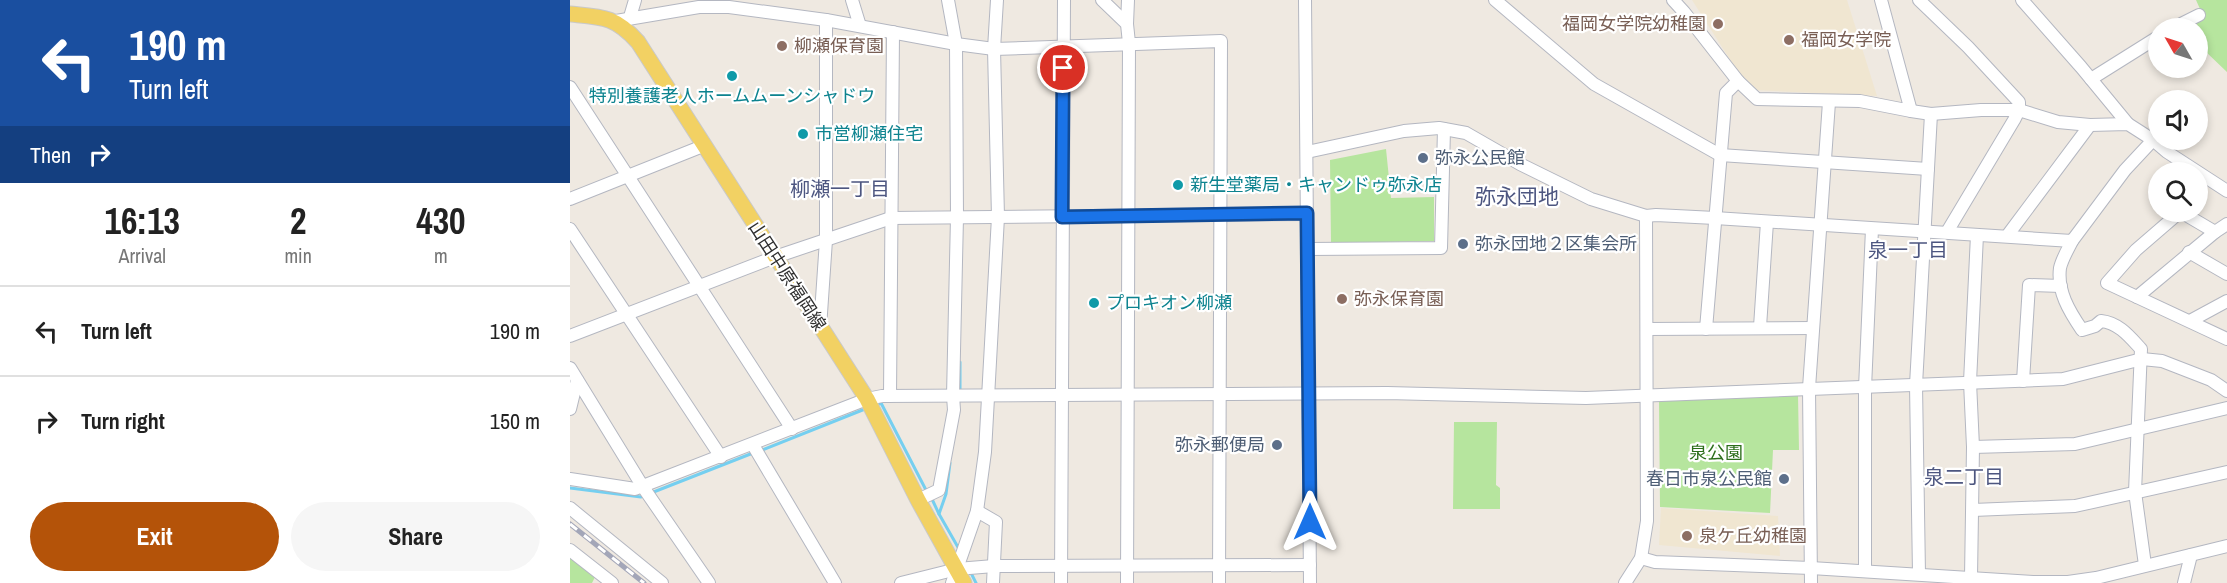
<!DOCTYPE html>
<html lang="en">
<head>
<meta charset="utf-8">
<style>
	body { margin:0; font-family:"Archivo Narrow","Noto Sans JP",sans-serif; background:#f6f6f6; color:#222; height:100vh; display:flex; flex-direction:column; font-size:22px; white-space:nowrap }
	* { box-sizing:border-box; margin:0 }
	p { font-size:20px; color:#767676 }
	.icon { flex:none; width:33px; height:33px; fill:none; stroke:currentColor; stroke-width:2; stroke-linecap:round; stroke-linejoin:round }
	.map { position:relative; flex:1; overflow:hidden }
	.sheet { display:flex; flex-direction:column; background:#fff; width:570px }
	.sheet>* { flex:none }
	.banner { background:#1a4fa0; color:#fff; overflow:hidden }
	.needle { width:39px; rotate:309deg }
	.buttons { position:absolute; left:1578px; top:18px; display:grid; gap:12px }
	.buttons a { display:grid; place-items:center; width:60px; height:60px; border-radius:50%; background:#fff; box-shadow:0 3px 9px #0003; font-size:30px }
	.pin { position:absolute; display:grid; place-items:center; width:51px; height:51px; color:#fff; margin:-26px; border:3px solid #fff; border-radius:50%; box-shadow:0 2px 6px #0007 }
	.me { position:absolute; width:66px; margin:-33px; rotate:0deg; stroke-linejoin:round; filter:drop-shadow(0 0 4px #0008) }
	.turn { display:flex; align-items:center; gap:21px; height:126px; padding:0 30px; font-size:27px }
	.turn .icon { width:78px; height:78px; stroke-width:2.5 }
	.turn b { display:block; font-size:42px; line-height:51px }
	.then { display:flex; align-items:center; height:57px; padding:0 30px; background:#0003; gap:12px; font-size:22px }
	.eta { display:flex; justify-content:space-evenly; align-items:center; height:102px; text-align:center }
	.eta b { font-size:36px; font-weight:700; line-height:42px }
	.cta { display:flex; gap:12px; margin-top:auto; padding:12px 30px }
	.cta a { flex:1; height:69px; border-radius:36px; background:#b45309; color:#fff; font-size:24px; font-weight:700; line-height:69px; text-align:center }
	.cta a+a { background:#f6f6f6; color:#222 }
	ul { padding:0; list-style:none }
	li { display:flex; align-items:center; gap:18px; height:90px; padding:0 30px; border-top:2px solid #e0e0e0 }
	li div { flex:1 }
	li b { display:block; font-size:22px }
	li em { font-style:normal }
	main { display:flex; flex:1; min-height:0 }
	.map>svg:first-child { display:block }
	.education { fill:#f0e6d1 }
	.green { fill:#b6e59e }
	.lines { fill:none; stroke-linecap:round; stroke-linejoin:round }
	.stream { stroke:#75cff0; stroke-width:3 }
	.minor-casing { stroke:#b4b7c1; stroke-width:14 }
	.major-casing { stroke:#c9c9c9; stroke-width:17 }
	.minor { stroke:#fff; stroke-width:12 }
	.major { stroke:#f2d163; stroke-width:15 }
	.rail-casing { stroke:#a3a6b8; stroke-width:5 }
	.rail { stroke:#fff; stroke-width:3; stroke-dasharray:9; stroke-linecap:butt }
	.route-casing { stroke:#114b97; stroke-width:15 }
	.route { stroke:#1a73e8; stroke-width:10 }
	.education-dot { fill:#8d6e63; stroke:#fff; stroke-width:2 }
	.culture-dot { fill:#0f9aa8; stroke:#fff; stroke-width:2 }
	.service-dot { fill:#5c6f8a; stroke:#fff; stroke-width:2 }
	.labels { text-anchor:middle; stroke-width:4.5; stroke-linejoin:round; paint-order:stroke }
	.education-label { font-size:18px; fill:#785e54; stroke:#fff; text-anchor:start }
	.culture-label { font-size:18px; fill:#0d838f; stroke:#fff; text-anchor:start }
	.service-label { font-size:18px; fill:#4e5e75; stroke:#fff; text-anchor:start }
	.street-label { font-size:18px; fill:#2e2e2e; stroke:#fff }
	.park-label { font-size:18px; fill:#2c6e1b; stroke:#fff }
	.neighbourhood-label { font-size:20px; fill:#4d5680; stroke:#fff }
	.quarter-label { font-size:21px; fill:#4d5680; stroke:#fff }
</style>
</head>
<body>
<main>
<section class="sheet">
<div class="banner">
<div class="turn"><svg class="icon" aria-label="left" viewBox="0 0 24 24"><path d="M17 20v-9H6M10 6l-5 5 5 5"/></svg><div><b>190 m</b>Turn left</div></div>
<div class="then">Then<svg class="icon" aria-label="right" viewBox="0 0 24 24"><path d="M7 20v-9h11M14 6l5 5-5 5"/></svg></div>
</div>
<div class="eta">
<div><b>16:13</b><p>Arrival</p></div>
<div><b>2</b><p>min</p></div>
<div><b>430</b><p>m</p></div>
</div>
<ul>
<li><svg class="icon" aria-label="left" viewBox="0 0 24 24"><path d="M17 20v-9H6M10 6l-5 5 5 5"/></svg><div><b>Turn left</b></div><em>190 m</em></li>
<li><svg class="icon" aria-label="right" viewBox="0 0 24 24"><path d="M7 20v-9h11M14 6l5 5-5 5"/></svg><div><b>Turn right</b></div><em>150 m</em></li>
</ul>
<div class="cta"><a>Exit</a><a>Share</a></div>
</section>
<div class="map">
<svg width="1657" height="583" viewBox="0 0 1657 583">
	<rect width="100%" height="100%" fill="#efe9e1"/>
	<!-- education -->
	<g class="education">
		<path d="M1122,0H1277L1307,96L1183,90L1173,80Z"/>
		<path d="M1091,508L1208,516L1210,556L1089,545Z"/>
	</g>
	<!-- green -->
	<g class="green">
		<path d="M1626,0H1657V72L1635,51L1624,14L1630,9Z"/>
		<path d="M816,149L821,198L864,197V241L761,243L760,160Z"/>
		<path d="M1228,395L1229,450H1203L1200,513L1090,507L1089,400Z"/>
		<path d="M884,422H927L926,485L930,488V509H883Z"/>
		<path d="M0,552L27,573L22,583H0Z"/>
	</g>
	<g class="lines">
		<!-- stream -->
		<g class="stream">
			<path d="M390,362V392"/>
			<path d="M304,406L311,403L357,492"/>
			<path d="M190,451L295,409"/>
			<path d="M380,463L376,494L369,514L389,549"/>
			<path d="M0,488L71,497L74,495"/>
			<path d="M81,493L183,453"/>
			<path d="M361,497L369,514"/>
			<path d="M400,571L406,583"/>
		</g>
		<defs>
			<g id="minor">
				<path d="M282,0L290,26"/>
				<path d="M532,0L557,24L559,43L557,583"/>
				<path d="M735,0L740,583"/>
				<path d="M925,0L1024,84L1150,155L1358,169"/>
				<path d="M1103,0L1114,12L1168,81"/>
				<path d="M1349,0L1398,47L1449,102V110L1444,120L1377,232"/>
				<path d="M1452,0L1511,67L1558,124"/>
				<path d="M60,17L65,0"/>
				<path d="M46,21L129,7H159L256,20L386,44L424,49L651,41L649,583"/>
				<path d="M557,24L558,0"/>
				<path d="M1603,28L1629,15"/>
				<path d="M1521,79L1588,37"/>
				<path d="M0,87L222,429"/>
				<path d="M1341,111L1361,114L1411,110H1449L1488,122L1520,125L1558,124L1583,140"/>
				<path d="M737,152L834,131L869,128L896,133L950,164L1021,199L1076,216L1086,215L1145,218L1502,241L1555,170L1583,140L1597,152L1657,191"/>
				<path d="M0,199L133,146"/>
				<path d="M1610,212L1566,250L1537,283L1657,339"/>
				<path d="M1611,212L1645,232L1657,224"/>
				<path d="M0,229L151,457"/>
				<path d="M1437,236L1520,125"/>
				<path d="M1502,241C1498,249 1492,259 1490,268C1487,291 1499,311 1512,330L1525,326L1531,321C1549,323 1559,336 1571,349L1565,492L1575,565"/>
				<path d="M738,249L871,248L874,129"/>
				<path d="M1619,252L1657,274"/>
				<path d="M1567,297L1645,232"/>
				<path d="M1620,321L1657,301"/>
				<path d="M1190,327L1197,222"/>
				<path d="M250,328L256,240V20"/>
				<path d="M1077,329L1243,328"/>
				<path d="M1136,329L1156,93L1168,81L1187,99L1290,101L1341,111L1311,0"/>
				<path d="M0,336L205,257L321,218L737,214"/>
				<path d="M0,368L73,487L139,583"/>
				<path d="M1453,381L1459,285L1491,286"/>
				<path d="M320,396L323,32"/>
				<path d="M0,409L7,380"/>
				<path d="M183,445L265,583"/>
				<path d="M1403,447L1505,444L1657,408"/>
				<path d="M0,479L65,489L297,399L312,396L817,393L1016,398L1493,379L1572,359L1592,361L1641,380L1657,391"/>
				<path d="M348,500L369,490L384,410L383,396L387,217L386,44L378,0"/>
				<path d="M0,508L92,583"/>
				<path d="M1403,510L1505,506L1657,472"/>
				<path d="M407,511L426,522L423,583"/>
				<path d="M0,550L42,583"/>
				<path d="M1071,558L1085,562L1241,568L1463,582H1498L1526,578L1657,546"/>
				<path d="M1295,571V388L1302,229"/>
				<path d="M1349,574L1346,385L1361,114"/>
				<path d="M1401,578L1403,447L1400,382L1407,235"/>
				<path d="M331,583L387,569L424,566L740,565"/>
				<path d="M382,583L407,511L415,452L428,217L424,49L427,0"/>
				<path d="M491,583L494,0"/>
				<path d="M1055,583L1071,558L1077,521L1076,216"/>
				<path d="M1241,583L1239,388L1259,102"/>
				<path d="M1614,583L1621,555"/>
			</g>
			<path id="major" d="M0,14C32,17 45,16 68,42L297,399L348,500L394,583"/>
		</defs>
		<!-- minor casing -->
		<use href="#minor" class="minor-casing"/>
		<!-- major casing -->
		<use href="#major" class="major-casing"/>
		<!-- minor -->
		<use href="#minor" class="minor"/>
		<!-- major -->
		<use href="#major" class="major"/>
		<defs>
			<path id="rail" d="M0,524L74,583"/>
		</defs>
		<!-- rail casing -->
		<use href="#rail" class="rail-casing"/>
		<!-- rail -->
		<use href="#rail" class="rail"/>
	</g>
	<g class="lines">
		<defs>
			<path id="route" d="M493,68L492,217L737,213L740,522"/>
		</defs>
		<!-- route casing -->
		<use href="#route" class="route-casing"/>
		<!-- route -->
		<use href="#route" class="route"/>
	</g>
	<!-- markers -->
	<g class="education-dot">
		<circle cx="1148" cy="24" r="6"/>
		<circle cx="1219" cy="40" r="6"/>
		<circle cx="212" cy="46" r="6"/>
		<circle cx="772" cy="299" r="6"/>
		<circle cx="1117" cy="536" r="6"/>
	</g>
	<g class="culture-dot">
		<circle cx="162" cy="76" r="6"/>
		<circle cx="233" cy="134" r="6"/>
		<circle cx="608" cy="185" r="6"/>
		<circle cx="524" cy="303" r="6"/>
	</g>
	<g class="service-dot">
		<circle cx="853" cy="158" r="6"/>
		<circle cx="893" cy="244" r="6"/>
		<circle cx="707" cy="445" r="6"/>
		<circle cx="1214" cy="479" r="6"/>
	</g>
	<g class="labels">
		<!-- education labels -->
		<g class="education-label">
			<text x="1136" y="30" text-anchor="end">福岡女学院幼稚園</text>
			<text x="1231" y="46">福岡女学院</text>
			<text x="224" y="52">柳瀬保育園</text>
			<text x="784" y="305">弥永保育園</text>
			<text x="1129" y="542">泉ケ丘幼稚園</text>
		</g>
		<!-- culture labels -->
		<g class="culture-label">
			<text x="162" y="102" text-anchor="middle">特別養護老人ホームムーンシャドウ</text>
			<text x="245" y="140">市営柳瀬住宅</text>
			<text x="620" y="191">新生堂薬局・キャンドゥ弥永店</text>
			<text x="536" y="309">プロキオン柳瀬</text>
		</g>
		<!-- service labels -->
		<g class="service-label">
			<text x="865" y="164">弥永公民館</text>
			<text x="905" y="250">弥永団地２区集会所</text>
			<text x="695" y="451" text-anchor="end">弥永郵便局</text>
			<text x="1202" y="485" text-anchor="end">春日市泉公民館</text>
		</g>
		<!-- street labels -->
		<g class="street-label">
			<text transform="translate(217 276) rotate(57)" y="6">山田中原福岡線</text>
		</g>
		<!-- park labels -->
		<g class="park-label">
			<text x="1146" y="459">泉公園</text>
		</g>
		<!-- neighbourhood labels -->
		<g class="neighbourhood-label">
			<text x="270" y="196">柳瀬一丁目</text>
			<text x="1338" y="257">泉一丁目</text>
			<text x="1394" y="484">泉二丁目</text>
		</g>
		<!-- quarter labels -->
		<g class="quarter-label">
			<text x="947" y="204">弥永団地</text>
		</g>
	</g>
</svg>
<div class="buttons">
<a><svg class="needle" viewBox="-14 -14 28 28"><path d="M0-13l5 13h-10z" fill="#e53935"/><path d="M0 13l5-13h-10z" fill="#767676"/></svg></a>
<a><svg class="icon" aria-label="sound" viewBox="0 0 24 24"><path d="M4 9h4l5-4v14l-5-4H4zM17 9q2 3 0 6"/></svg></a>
<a><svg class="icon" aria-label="search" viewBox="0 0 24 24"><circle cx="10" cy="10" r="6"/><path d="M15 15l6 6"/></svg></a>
</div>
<div class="pin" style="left:493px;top:68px;background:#d93025"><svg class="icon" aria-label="arrive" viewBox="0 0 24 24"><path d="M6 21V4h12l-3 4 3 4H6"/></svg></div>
<svg class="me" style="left:740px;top:522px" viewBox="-20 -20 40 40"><path d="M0-17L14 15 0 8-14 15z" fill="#1a73e8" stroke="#fff" stroke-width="4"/></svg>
</div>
</main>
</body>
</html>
